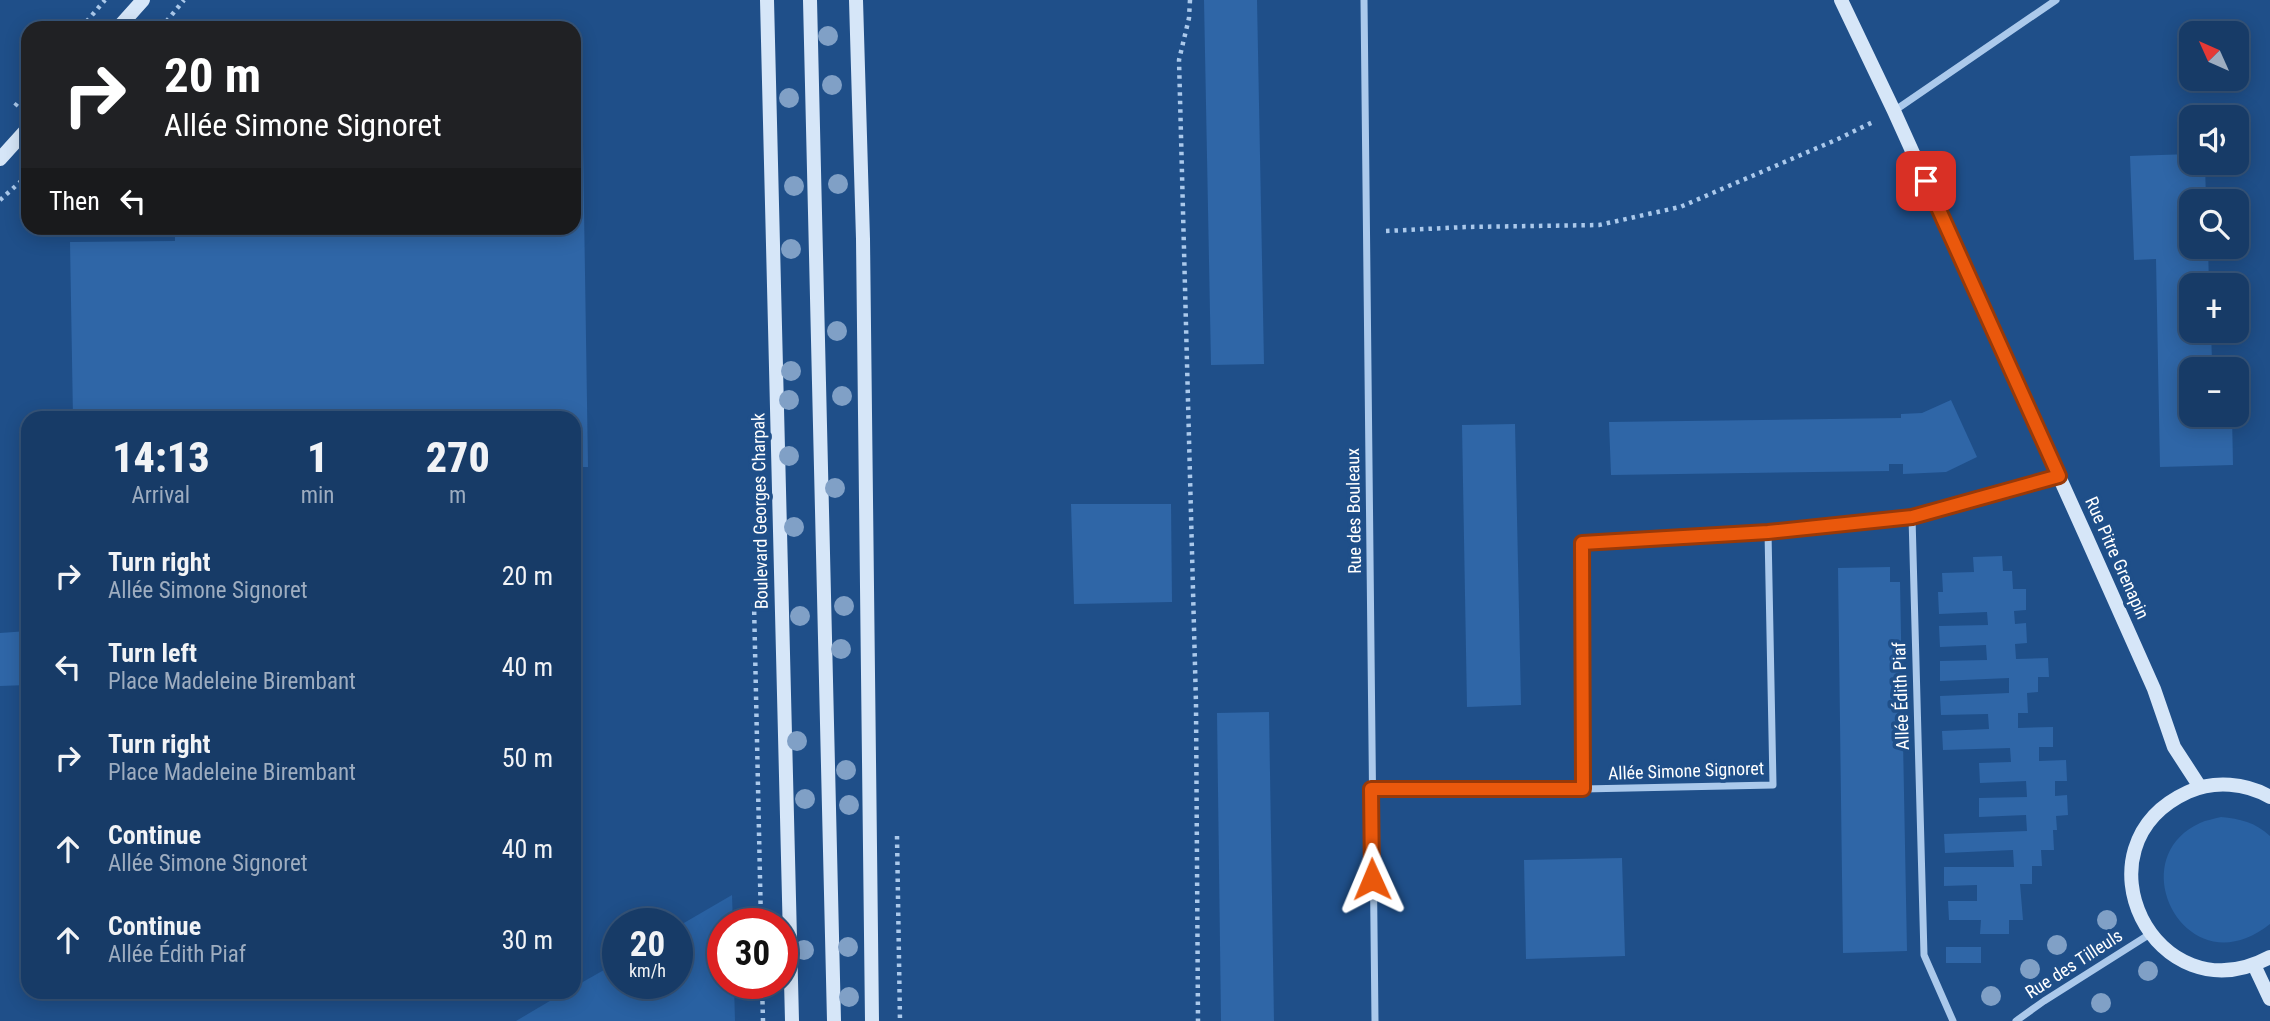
<!DOCTYPE html>
<html lang="en">
<head>
<meta charset="utf-8">
<style>
	body { margin:0; font-family:"Roboto Condensed",sans-serif; background:#244670; color:#f1f3f6; height:100vh; display:flex; flex-direction:column; font-size:26px; white-space:nowrap }
	* { box-sizing:border-box; margin:0 }
	p { font-size:23px; color:#9eadc0 }
	.icon { flex:none; width:38px; height:38px; fill:none; stroke:currentColor; stroke-width:2; stroke-linecap:round; stroke-linejoin:round }
	.map { position:relative; flex:1; overflow:hidden }
	.side { position:absolute; left:21px; top:411px; width:560px; height:588px; display:flex; flex-direction:column; background:#173b67; border-radius:21px; box-shadow:0 4px 18px #0003,0 0 0 2px #36557b }
	.side>* { flex:none }
	.banner { position:absolute; left:21px; top:21px; width:560px; height:214px; border-radius:21px; box-shadow:0 4px 18px #0003,0 0 0 2px #36557b; background:#202124; color:#fff; overflow:hidden }
	.needle { width:46px; rotate:315deg }
	.tools { position:absolute; left:2179px; top:21px; display:grid; gap:14px }
	.tools a { display:grid; place-items:center; width:70px; height:70px; border-radius:14px; background:#173b67; box-shadow:0 4px 18px #0003,0 0 0 2px #36557b; font-size:35px }
	.speed { position:absolute; left:602px; top:908px; display:flex; gap:14px; font-size:35px; font-weight:700; text-align:center }
	.speed>* { display:grid; place-content:center; width:91px; height:91px; border-radius:50%; background:#173b67; box-shadow:0 4px 18px #0003,0 0 0 2px #36557b; line-height:1 }
	.speed small { font-size:18px; font-weight:400 }
	.speed .limit { border:10px solid #d22; background:#fff; color:#111 }
	.pin { position:absolute; display:grid; place-items:center; width:60px; height:60px; color:#fff; margin:-30px; border-radius:14px; box-shadow:0 4px 10px #0006 }
	.me { position:absolute; width:77px; margin:-38px; rotate:359deg; stroke-linejoin:round; filter:drop-shadow(0 0 5px #0008) }
	.turn { display:flex; align-items:center; gap:24px; height:147px; padding:0 28px; font-size:32px }
	.turn .icon { width:91px; height:91px; stroke-width:2.5 }
	.turn b { display:block; font-size:49px; line-height:60px }
	.then { display:flex; align-items:center; height:66px; padding:0 28px; background:#0003; gap:14px; font-size:26px }
	.eta { display:flex; justify-content:space-evenly; align-items:center; height:119px; text-align:center }
	.eta b { font-size:42px; font-weight:800; line-height:49px }
	ul { padding:0; list-style:none }
	li { display:flex; align-items:center; gap:21px; height:91px; padding:0 28px }
	li div { flex:1 }
	li b { display:block; font-size:26px }
	li em { font-style:normal }
	.map>svg:first-child { display:block }
	.green { fill:#2961a2 }
	.building { fill:#2f66a7 }
	.lines { fill:none; stroke-linecap:round; stroke-linejoin:round }
	.path { stroke:#abc9eb; stroke-width:4.5; stroke-dasharray:3.5 5; stroke-linecap:butt }
	.street { stroke:#abc9eb; stroke-width:7 }
	.secondary { stroke:#d6e6f8; stroke-width:14 }
	.tree { fill:#80a0c6 }
	.route-casing { stroke:#983908; stroke-width:18 }
	.route { stroke:#ea580c; stroke-width:12 }
	.labels { text-anchor:middle; stroke-width:7; stroke-linejoin:round; paint-order:stroke }
	.street-label { font-size:18px; fill:#fff; stroke:#1f4f89 }
</style>
</head>
<body>
<div class="map">
<svg width="2270" height="1021" viewBox="0 0 2270 1021">
	<rect width="100%" height="100%" fill="#1f4f89"/>
	<!-- green -->
	<g class="green">
		<path d="M2221,817C2240,819 2255,822 2270,836V924C2188,990 2119,860 2200,823C2206,820 2214,819 2221,817Z"/>
		<path d="M732,895L733,924H723V984H734L735,1021H516L565,992H574V987L618,962V984H677V927Z"/>
	</g>
	<!-- building -->
	<g class="building">
		<path d="M1204,0H1257L1264,364L1211,365Z"/>
		<path d="M574,144H583L588,467H574V418H73L70,242L175,241V228H574Z"/>
		<path d="M2191,154V163H2205L2206,201H2191V247H2208L2209,285H2191V331H2211L2212,361H2231V369H2191V415H2232L2233,465L2160,467L2156,259L2134,260L2130,156Z"/>
		<path d="M1951,400L1977,457L1946,472L1903,474V464H1889V471L1611,475L1609,422L1901,418V414L1922,413Z"/>
		<path d="M1515,424L1521,705L1467,707L1462,425Z"/>
		<path d="M1071,504H1171L1172,602L1074,604Z"/>
		<path d="M2002,556L2003,571H2012L2013,589H2026V610L2014,611L2015,624L2026,623L2027,643L2015,644L2016,659L2048,658L2049,677H2038V692L2027,693L2028,713H2018V728L2053,727V747H2039V761L2066,760L2067,781H2055V796L2067,795L2068,815L2056,816L2057,830H2053L2054,850H2041L2042,866H2032V884H2020L2023,920H2009V934H1980L1981,920H1949L1948,901H1977V885L1944,886V867H2014L2013,850L1945,853L1944,834L2027,831L2026,815L1979,817V798L2027,797L2026,781L1980,783L1979,763L2011,762L2010,748L1943,750L1942,731L1989,729L1988,714L1941,715L1940,696L2009,693V678L1940,681V661L1987,660L1986,645L1940,647L1939,626L1988,625L1987,612L1939,614L1938,592H1943L1942,573L1974,572L1973,557Z"/>
		<path d="M1890,567V582H1900L1907,951L1843,953L1838,568Z"/>
		<path d="M28,631V685L0,686V633Z"/>
		<path d="M1269,712L1274,1021H1221L1217,713Z"/>
		<path d="M1622,858L1625,956L1526,959L1524,860Z"/>
		<rect x="1946" y="947" width="35" height="16"/>
	</g>
	<g class="lines">
		<!-- path -->
		<g class="path">
			<path d="M1190,0L1189,18L1179,60L1196,704L1198,1021"/>
			<path d="M81,28L105,0"/>
			<path d="M161,28L184,0"/>
			<path d="M15,106L28,91"/>
			<path d="M0,200L28,175"/>
			<path d="M1386,231L1465,227L1599,225L1680,207L1838,139L1875,121"/>
			<path d="M754,603L761,924"/>
			<path d="M897,836L900,1021"/>
			<path d="M762,984L763,1021"/>
		</g>
		<!-- street -->
		<g class="street">
			<path d="M1364,0L1375,1021"/>
			<path d="M1894,111L2056,0"/>
			<path d="M1371,789H1583L1773,785L1768,532L1912,517"/>
			<path d="M1583,789L1582,543L1768,532"/>
			<path d="M1953,1021L1924,955L1912,517L2059,476"/>
			<path d="M2016,1021L2044,1001L2150,934"/>
		</g>
		<!-- secondary -->
		<g class="secondary">
			<path d="M767,0L792,1021"/>
			<path d="M810,0L834,1021"/>
			<path d="M856,0L863,239L872,1021"/>
			<path d="M1841,0L1894,111L2085,534L2154,689L2174,747L2200,787"/>
			<path d="M118,28L143,0"/>
			<path d="M0,159L28,128"/>
			<path d="M2270,797C2246,783 2214,780 2188,792C2070,846 2155,1019 2270,957"/>
			<path d="M2254,965L2270,999"/>
		</g>
	</g>
	<!-- trees -->
	<g class="tree">
		<circle cx="828" cy="36" r="10"/>
		<circle cx="832" cy="85" r="10"/>
		<circle cx="789" cy="98" r="10"/>
		<circle cx="838" cy="184" r="10"/>
		<circle cx="794" cy="186" r="10"/>
		<circle cx="791" cy="249" r="10"/>
		<circle cx="837" cy="331" r="10"/>
		<circle cx="791" cy="371" r="10"/>
		<circle cx="842" cy="396" r="10"/>
		<circle cx="789" cy="400" r="10"/>
		<circle cx="789" cy="456" r="10"/>
		<circle cx="835" cy="488" r="10"/>
		<circle cx="794" cy="527" r="10"/>
		<circle cx="844" cy="606" r="10"/>
		<circle cx="800" cy="616" r="10"/>
		<circle cx="841" cy="649" r="10"/>
		<circle cx="797" cy="741" r="10"/>
		<circle cx="846" cy="770" r="10"/>
		<circle cx="805" cy="799" r="10"/>
		<circle cx="849" cy="805" r="10"/>
		<circle cx="2107" cy="920" r="10"/>
		<circle cx="2057" cy="945" r="10"/>
		<circle cx="848" cy="947" r="10"/>
		<circle cx="804" cy="950" r="10"/>
		<circle cx="2030" cy="969" r="10"/>
		<circle cx="2148" cy="971" r="10"/>
		<circle cx="1991" cy="996" r="10"/>
		<circle cx="849" cy="997" r="10"/>
		<circle cx="2101" cy="1003" r="10"/>
	</g>
	<g class="lines">
		<defs>
			<path id="route" d="M1372,879L1371,789H1583L1582,543L1768,532L1912,517L2059,476L1926,181"/>
		</defs>
		<!-- route casing -->
		<use href="#route" class="route-casing"/>
		<!-- route -->
		<use href="#route" class="route"/>
	</g>
	<g class="labels">
		<!-- street labels -->
		<g class="street-label">
			<text transform="translate(760 511) rotate(-91)" y="6">Boulevard Georges Charpak</text>
			<text transform="translate(1354 511) rotate(-91)" y="6">Rue des Bouleaux</text>
			<text transform="translate(2117 558) rotate(66)" y="6">Rue Pitre Grenapin</text>
			<text transform="translate(1901 696) rotate(-92)" y="6">Allée Édith Piaf</text>
			<text transform="translate(1686 771) rotate(-2)" y="6">Allée Simone Signoret</text>
			<text transform="translate(2074 964) rotate(-33)" y="6">Rue des Tilleuls</text>
		</g>
	</g>
</svg>
<div class="tools">
<a><svg class="needle" viewBox="-14 -14 28 28"><path d="M0-13l5 13h-10z" fill="#e53935"/><path d="M0 13l5-13h-10z" fill="#9eadc0"/></svg></a>
<a><svg class="icon" aria-label="sound" viewBox="0 0 24 24"><path d="M4 9h4l5-4v14l-5-4H4zM17 9q2 3 0 6"/></svg></a>
<a><svg class="icon" aria-label="search" viewBox="0 0 24 24"><circle cx="10" cy="10" r="6"/><path d="M15 15l6 6"/></svg></a>
<a>+</a>
<a>−</a>
</div>
<div class="speed"><div>20<small>km/h</small></div><div class="limit">30</div></div>
<div class="pin" style="left:1926px;top:181px;background:#d93025"><svg class="icon" aria-label="arrive" viewBox="0 0 24 24"><path d="M6 21V4h12l-3 4 3 4H6"/></svg></div>
<svg class="me" style="left:1372px;top:879px" viewBox="-20 -20 40 40"><path d="M0-17L14 15 0 8-14 15z" fill="#ea580c" stroke="#fff" stroke-width="4"/></svg>
<div class="banner">
<div class="turn"><svg class="icon" aria-label="right" viewBox="0 0 24 24"><path d="M7 20v-9h11M14 6l5 5-5 5"/></svg><div><b>20 m</b>Allée Simone Signoret</div></div>
<div class="then">Then<svg class="icon" aria-label="left" viewBox="0 0 24 24"><path d="M17 20v-9H6M10 6l-5 5 5 5"/></svg></div>
</div>
<section class="side">
<div class="eta">
<div><b>14:13</b><p>Arrival</p></div>
<div><b>1</b><p>min</p></div>
<div><b>270</b><p>m</p></div>
</div>
<ul>
<li><svg class="icon" aria-label="right" viewBox="0 0 24 24"><path d="M7 20v-9h11M14 6l5 5-5 5"/></svg><div><b>Turn right</b><p>Allée Simone Signoret</p></div><em>20 m</em></li>
<li><svg class="icon" aria-label="left" viewBox="0 0 24 24"><path d="M17 20v-9H6M10 6l-5 5 5 5"/></svg><div><b>Turn left</b><p>Place Madeleine Birembant</p></div><em>40 m</em></li>
<li><svg class="icon" aria-label="right" viewBox="0 0 24 24"><path d="M7 20v-9h11M14 6l5 5-5 5"/></svg><div><b>Turn right</b><p>Place Madeleine Birembant</p></div><em>50 m</em></li>
<li><svg class="icon" aria-label="ahead" viewBox="0 0 24 24"><path d="M12 20V5M6 11l6-6 6 6"/></svg><div><b>Continue</b><p>Allée Simone Signoret</p></div><em>40 m</em></li>
<li><svg class="icon" aria-label="ahead" viewBox="0 0 24 24"><path d="M12 20V5M6 11l6-6 6 6"/></svg><div><b>Continue</b><p>Allée Édith Piaf</p></div><em>30 m</em></li>
</ul>
</section>
</div>
</body>
</html>
